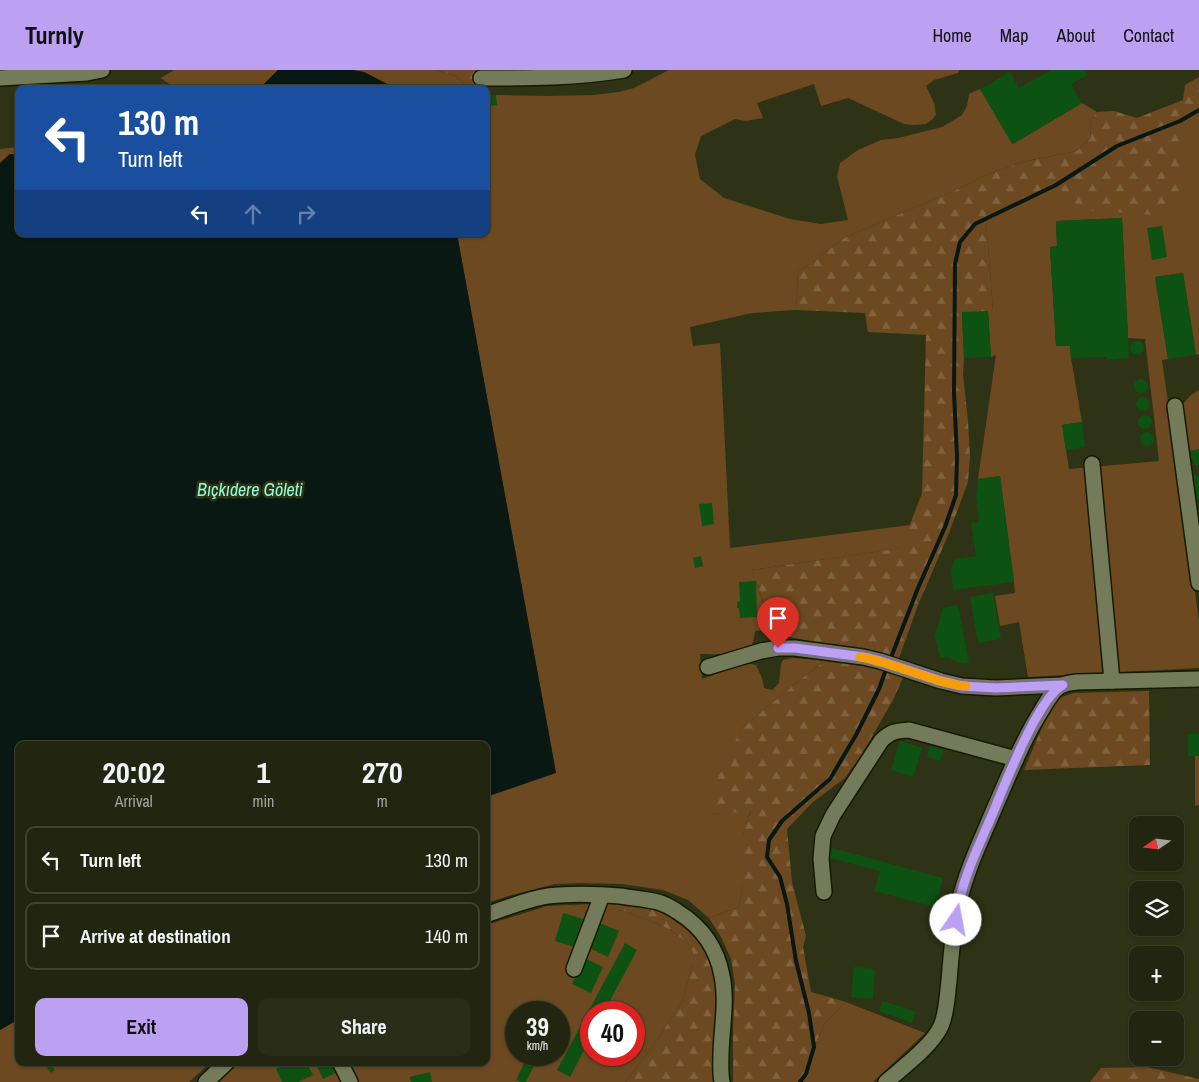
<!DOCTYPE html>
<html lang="en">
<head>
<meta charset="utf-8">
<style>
	body { margin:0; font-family:"Archivo Narrow",sans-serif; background:#2a2e19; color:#f1f3f6; height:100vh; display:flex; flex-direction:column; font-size:19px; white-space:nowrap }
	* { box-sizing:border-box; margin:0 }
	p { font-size:16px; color:#a2a59f }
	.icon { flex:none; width:28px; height:28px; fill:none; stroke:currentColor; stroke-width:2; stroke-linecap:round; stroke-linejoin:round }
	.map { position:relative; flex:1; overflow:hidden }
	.side { position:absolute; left:15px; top:671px; width:475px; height:325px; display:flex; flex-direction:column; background:#222610; border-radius:10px; box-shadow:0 1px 4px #0004,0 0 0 1px #3f4330 }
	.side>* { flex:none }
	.banner { position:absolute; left:15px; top:15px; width:475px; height:152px; border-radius:10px; box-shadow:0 1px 4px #0004,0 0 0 1px #3f4330; background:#1a4fa0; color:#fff; overflow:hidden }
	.needle { width:32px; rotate:256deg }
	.fabs { position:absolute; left:1129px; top:746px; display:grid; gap:10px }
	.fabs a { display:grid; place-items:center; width:55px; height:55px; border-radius:10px; background:#222610; box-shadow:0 1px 4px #0004,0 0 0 1px #3f4330; font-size:25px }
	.speed { position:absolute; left:505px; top:931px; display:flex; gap:10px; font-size:25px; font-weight:700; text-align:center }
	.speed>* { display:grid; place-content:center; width:65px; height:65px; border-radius:50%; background:#222610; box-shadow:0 1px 4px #0004,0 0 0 1px #3f4330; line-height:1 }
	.speed small { font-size:12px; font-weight:400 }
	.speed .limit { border:8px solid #d22; background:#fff; color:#111 }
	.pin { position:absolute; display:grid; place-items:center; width:42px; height:42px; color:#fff; margin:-51px -21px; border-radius:50% 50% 50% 0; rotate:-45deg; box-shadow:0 0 5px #0007 }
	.pin .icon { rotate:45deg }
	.me { position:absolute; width:55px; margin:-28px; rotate:12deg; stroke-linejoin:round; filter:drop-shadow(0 0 4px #0008) }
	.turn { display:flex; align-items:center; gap:18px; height:105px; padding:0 20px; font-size:22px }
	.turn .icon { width:65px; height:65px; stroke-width:2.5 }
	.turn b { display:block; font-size:35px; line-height:42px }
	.lanes { display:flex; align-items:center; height:48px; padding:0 20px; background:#0003; justify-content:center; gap:25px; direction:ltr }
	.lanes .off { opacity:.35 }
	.eta { display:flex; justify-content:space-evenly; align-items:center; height:85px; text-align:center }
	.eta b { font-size:30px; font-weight:700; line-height:35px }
	.cta { display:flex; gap:10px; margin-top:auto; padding:10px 20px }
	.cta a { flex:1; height:58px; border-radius:10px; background:#bca0f2; color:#111; font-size:20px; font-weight:700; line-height:58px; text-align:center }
	.cta a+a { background:#2a2e19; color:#f1f3f6 }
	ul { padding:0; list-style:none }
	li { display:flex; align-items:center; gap:15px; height:68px; margin:0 10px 8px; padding:0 10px; border:2px solid #3f4330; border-radius:10px }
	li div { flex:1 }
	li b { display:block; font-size:19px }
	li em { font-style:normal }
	header { display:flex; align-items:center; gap:30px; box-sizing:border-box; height:70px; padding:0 25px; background:#bca0f2; color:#111 }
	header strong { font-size:24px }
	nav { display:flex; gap:28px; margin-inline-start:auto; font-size:18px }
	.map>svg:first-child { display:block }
	.grass { fill:#6c4921; fill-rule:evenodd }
	.forest { fill:url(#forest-firs) }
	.water { fill:#091813 }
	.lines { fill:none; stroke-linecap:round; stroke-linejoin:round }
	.stream { stroke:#091813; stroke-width:4 }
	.building { fill:#0d5212 }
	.minor-casing { stroke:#161b00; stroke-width:18 }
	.minor { stroke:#747b5a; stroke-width:15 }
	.route-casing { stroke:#7a689d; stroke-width:12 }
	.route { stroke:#bca0f2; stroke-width:9 }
	.slow { stroke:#f59e0b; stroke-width:9 }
	.labels { text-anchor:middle; stroke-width:5; stroke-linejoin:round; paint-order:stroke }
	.water-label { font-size:18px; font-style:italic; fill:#8efdd7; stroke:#2e3315 }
</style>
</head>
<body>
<header>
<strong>Turnly</strong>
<nav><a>Home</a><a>Map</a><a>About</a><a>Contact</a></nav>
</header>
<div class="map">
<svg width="1199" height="1012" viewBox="0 0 1199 1012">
	<defs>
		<pattern id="forest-firs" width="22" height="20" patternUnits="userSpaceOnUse" patternTransform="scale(1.25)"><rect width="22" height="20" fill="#6c4921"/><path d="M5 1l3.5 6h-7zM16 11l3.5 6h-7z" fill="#806240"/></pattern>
	</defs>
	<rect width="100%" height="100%" fill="#2e3315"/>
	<!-- grass -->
	<g class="grass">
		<path d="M174,0H278L259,19H176L161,8Z"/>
		<path d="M352,0H437L456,6L469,19H397L364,2Z"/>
		<path d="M669,0H959L958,3L934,10L926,16L934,33L936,44L933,49L926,54L914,55L904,54L848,28L821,36L814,14L757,33L763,48L746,51L735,49L701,66L695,85L700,109L724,128L790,149L821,154L848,150L837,106L840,93L858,80L881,70L898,68L942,57L962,45L967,36L969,24L980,19L1013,74L1082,33L1097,42L1090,52L1091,67L1077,81L1022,92L981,107L967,115L846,167L798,202L796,240L752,243L690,257L693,276L720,273L730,478L910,455L902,478L752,500L772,559L755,561C754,566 754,572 751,576C743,586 712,584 700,584L702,609L746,593L756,595L762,608L764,618L772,620L779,613L781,594L783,590L791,588L826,590L801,609L741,659L713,744L751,740L743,764V814L739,837L709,848L688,830L663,820L622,814L580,813L555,814L512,825L486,833V727L556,702L457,164H486V36L496,25L546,26L593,25L619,22L634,18Z"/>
		<path d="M1199,40V284L1196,285L1183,203L1155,207L1168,289L1162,290L1199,551V598L1028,607L1019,552L1000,556L995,526L1015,523L1014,512L1000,406L978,409L996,285L991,287L988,241H993L986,149L1056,115L1180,51ZM1122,148L1128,268L1145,269L1159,391L1069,399L1062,355L1082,352L1071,288L1070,276H1056L1050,177L1057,176L1056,151Z"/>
		<path d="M19,77V85L10,84L0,93V79Z"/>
		<path d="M1199,320V379L1190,381L1184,353L1181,336L1191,325Z"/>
		<path d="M1188,664H1199V735L1195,736V686H1188Z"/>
		<path d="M570,835L625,841L671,860L689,875L694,883L693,894L682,932L659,967L626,1012H354L344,993L486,992V855L547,836ZM516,942H559V985H516ZM591,942H634V985H591Z"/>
		<path d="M846,932L925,963L873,1012H800L806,1004L814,977L825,953Z"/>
		<path d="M19,949V992L210,993L189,1012H0V960Z"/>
		<path d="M240,992L335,993L345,1012H219Z"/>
	</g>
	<!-- forest -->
	<g class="forest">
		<path d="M437,0H481V8L471,19H469L456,6Z"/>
		<path d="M1199,7V40L1180,51L1182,90L1179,127L1154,145L1083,140L1056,115L986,149L993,242L962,243L964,288L963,304L968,351L970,387L968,412L949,463L918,535L899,588L804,570L774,563L752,500L901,478L922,423L926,265L868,262L865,243L796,240L798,202L846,167L967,115L981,107L1022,92L1077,81L1091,67L1090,52L1097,42L1114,41L1137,48L1183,30L1185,15Z"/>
		<path d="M826,590L854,592L905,603L893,630L862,684L845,708L813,732L787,759L792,812L806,866L803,877L811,922L846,932L825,953L814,977L806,1004L800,1012H733V958L735,914L731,889L721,867L709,848L739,837L743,814V764L751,741L713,744L707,731L741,659L801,609Z"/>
		<path d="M1149,621L1150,695L1024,700L1051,636L1062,627L1074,623Z"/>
		<path d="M615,833C655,839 688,843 707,883C712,894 716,905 717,916C717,949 712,979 715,1012H626L659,967L682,932L693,894V883L689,875L671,860L625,841L570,835Z"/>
		<path d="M1147,997L1199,1009V1012H1090L1101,998Z"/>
	</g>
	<!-- water -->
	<g class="water">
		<path d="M278,0H352L364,2L397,19H259Z"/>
		<path d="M10,84L19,85V164H457L556,703L486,727V675H19V949L0,960V93Z"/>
	</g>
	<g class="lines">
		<!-- stream -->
		<g class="stream">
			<path d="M890,590L918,518L945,457L956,425L957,386L954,323L955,194L960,172L975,154L1056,115L1117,76L1180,51L1199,40"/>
			<path d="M800,1012L806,1004L814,977L809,943L796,891L787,834L780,807L767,787L769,770L782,751L830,709L856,665L879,619L887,597"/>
		</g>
	</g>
	<!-- building -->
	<g class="building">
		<path d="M1051,0H1084L1087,5L1071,14L1082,33L1012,74L980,19L1010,2L1019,18Z"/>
		<path d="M486,25H496L497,35L486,36Z"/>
		<path d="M1122,148L1129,288L1107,290V287L1071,288L1070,276H1056L1050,177L1057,176L1056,151Z"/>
		<path d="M1162,156L1167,187L1152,190L1147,158Z"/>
		<path d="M1183,203L1196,285L1168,289L1155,207Z"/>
		<path d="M988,241L991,287L964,288L962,242Z"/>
		<circle cx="1137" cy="278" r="7"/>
		<circle cx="1141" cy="316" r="7"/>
		<circle cx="1143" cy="334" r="7"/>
		<circle cx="1145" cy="352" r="7"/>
		<path d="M1082,352L1085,377L1066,380L1062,355Z"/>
		<circle cx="1147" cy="369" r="7"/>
		<path d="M1199,379V395L1194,396L1190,381Z"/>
		<path d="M1199,405V429H1197L1196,424H1193L1189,407Z"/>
		<path d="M1000,406L1014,512L953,520L951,501L955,489L976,486L971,453L979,452L976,427L978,409Z"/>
		<path d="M712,433L714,454L702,456L699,434Z"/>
		<path d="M701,486L703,496L695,498L693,488Z"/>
		<path d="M756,511L757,547L740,548L739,538H737V532L740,531L739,512Z"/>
		<path d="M993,523L1001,569L978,573L970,527Z"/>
		<path d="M958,535L969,593L962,594L948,587L940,588L935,566L943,538Z"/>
		<rect x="1188" y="664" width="11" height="22"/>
		<path d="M900,671L922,678L913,707L891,700Z"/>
		<path d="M930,675L944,680L940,691L927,687Z"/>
		<path d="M832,778L943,808L935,837L874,821L880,801L829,788Z"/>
		<path d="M563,843L583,849L574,877L555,871Z"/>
		<path d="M600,853L619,861L608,887L589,878Z"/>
		<path d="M625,873L637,880L604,942H591V967L570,1007L557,1000Z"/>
		<path d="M584,888L603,897L591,923L572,914Z"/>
		<path d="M854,897L875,899L873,929L851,927Z"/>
		<path d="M883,931L916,942L912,953L879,941Z"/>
		<path d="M528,985H539L526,1012H521L516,1010Z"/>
		<path d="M298,992H306L313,1005L298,1012H282L276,999L288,993L289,997Z"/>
		<path d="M315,992H335L340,1001L323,1009Z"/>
		<path d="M50,993L55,1000L51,1003L46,996Z"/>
		<path d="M430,1002L432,1012H411L410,1007Z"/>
	</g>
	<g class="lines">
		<defs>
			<g id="minor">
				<path d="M0,8L87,3L102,0"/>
				<path d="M481,8C529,8 577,8 624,0"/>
				<path d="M1175,336L1199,513"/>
				<path d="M1092,394L1112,611"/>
				<path d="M708,597L761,581L778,578H795L863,587L880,591L941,611L962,616L996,618L1063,615"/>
				<path d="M824,822L821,789L823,766L833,745L881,671C891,661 896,661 909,660L1016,689"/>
				<path d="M486,845C506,838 527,829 548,826C572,823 597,824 620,826C633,828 646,829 658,832C665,834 672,838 678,842C702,857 717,878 722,906C727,930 722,957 721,982C721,992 720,1002 722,1012"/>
				<path d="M574,899L602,825"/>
				<path d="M340,992L350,1012"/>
				<path d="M206,1012L227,992"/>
				<path d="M886,1012C903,997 932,976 941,956C947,942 947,926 949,911C951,885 953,858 959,832C967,799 982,768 995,737C1010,703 1023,669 1043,638C1047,631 1052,622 1059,617C1064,613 1071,613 1077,612L1199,609"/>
			</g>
		</defs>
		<!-- minor casing -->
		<use href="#minor" class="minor-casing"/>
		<!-- minor -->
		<use href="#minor" class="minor"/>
	</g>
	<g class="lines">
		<defs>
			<path id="route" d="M778,578H795L863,587L880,591L941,611L962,616L996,618L1063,615C1038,627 1004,717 992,745C984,764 975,783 968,802C962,818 958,834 956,850"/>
		</defs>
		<!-- route casing -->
		<use href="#route" class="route-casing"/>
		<!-- route -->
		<use href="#route" class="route"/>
		<!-- slow -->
		<path class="slow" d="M860,587C896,593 929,612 966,616"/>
	</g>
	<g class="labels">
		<!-- water labels -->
		<g class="water-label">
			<text x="250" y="426">Bıçkıdere Göleti</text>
		</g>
	</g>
</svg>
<div class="fabs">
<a><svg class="needle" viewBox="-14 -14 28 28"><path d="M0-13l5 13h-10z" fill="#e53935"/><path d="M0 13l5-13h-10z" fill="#a2a59f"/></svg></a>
<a><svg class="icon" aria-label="layers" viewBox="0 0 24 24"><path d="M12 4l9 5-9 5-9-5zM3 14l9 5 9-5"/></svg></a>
<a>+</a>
<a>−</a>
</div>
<div class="speed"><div>39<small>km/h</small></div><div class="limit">40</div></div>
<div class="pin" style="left:778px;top:578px;background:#d93025"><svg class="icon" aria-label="arrive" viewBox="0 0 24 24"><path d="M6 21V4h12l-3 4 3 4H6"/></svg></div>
<svg class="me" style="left:956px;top:850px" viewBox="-20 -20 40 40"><circle r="19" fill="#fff"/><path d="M0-13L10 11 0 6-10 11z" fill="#bca0f2"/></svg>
<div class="banner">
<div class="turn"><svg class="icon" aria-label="left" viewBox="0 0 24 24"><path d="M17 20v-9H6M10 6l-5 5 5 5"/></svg><div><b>130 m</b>Turn left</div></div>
<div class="lanes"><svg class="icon" aria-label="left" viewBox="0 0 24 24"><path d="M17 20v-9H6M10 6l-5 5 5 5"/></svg><svg class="icon off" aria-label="ahead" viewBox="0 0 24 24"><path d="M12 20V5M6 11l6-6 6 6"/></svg><svg class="icon off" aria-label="right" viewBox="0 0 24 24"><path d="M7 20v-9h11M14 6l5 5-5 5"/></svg></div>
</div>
<section class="side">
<div class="eta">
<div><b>20:02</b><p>Arrival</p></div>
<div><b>1</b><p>min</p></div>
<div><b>270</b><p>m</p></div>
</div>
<ul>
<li><svg class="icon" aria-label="left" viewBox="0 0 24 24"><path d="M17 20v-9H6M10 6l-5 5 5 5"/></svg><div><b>Turn left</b></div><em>130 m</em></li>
<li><svg class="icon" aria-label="arrive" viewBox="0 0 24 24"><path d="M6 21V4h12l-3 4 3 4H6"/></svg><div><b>Arrive at destination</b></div><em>140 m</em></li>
</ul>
<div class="cta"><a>Exit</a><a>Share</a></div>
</section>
</div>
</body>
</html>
